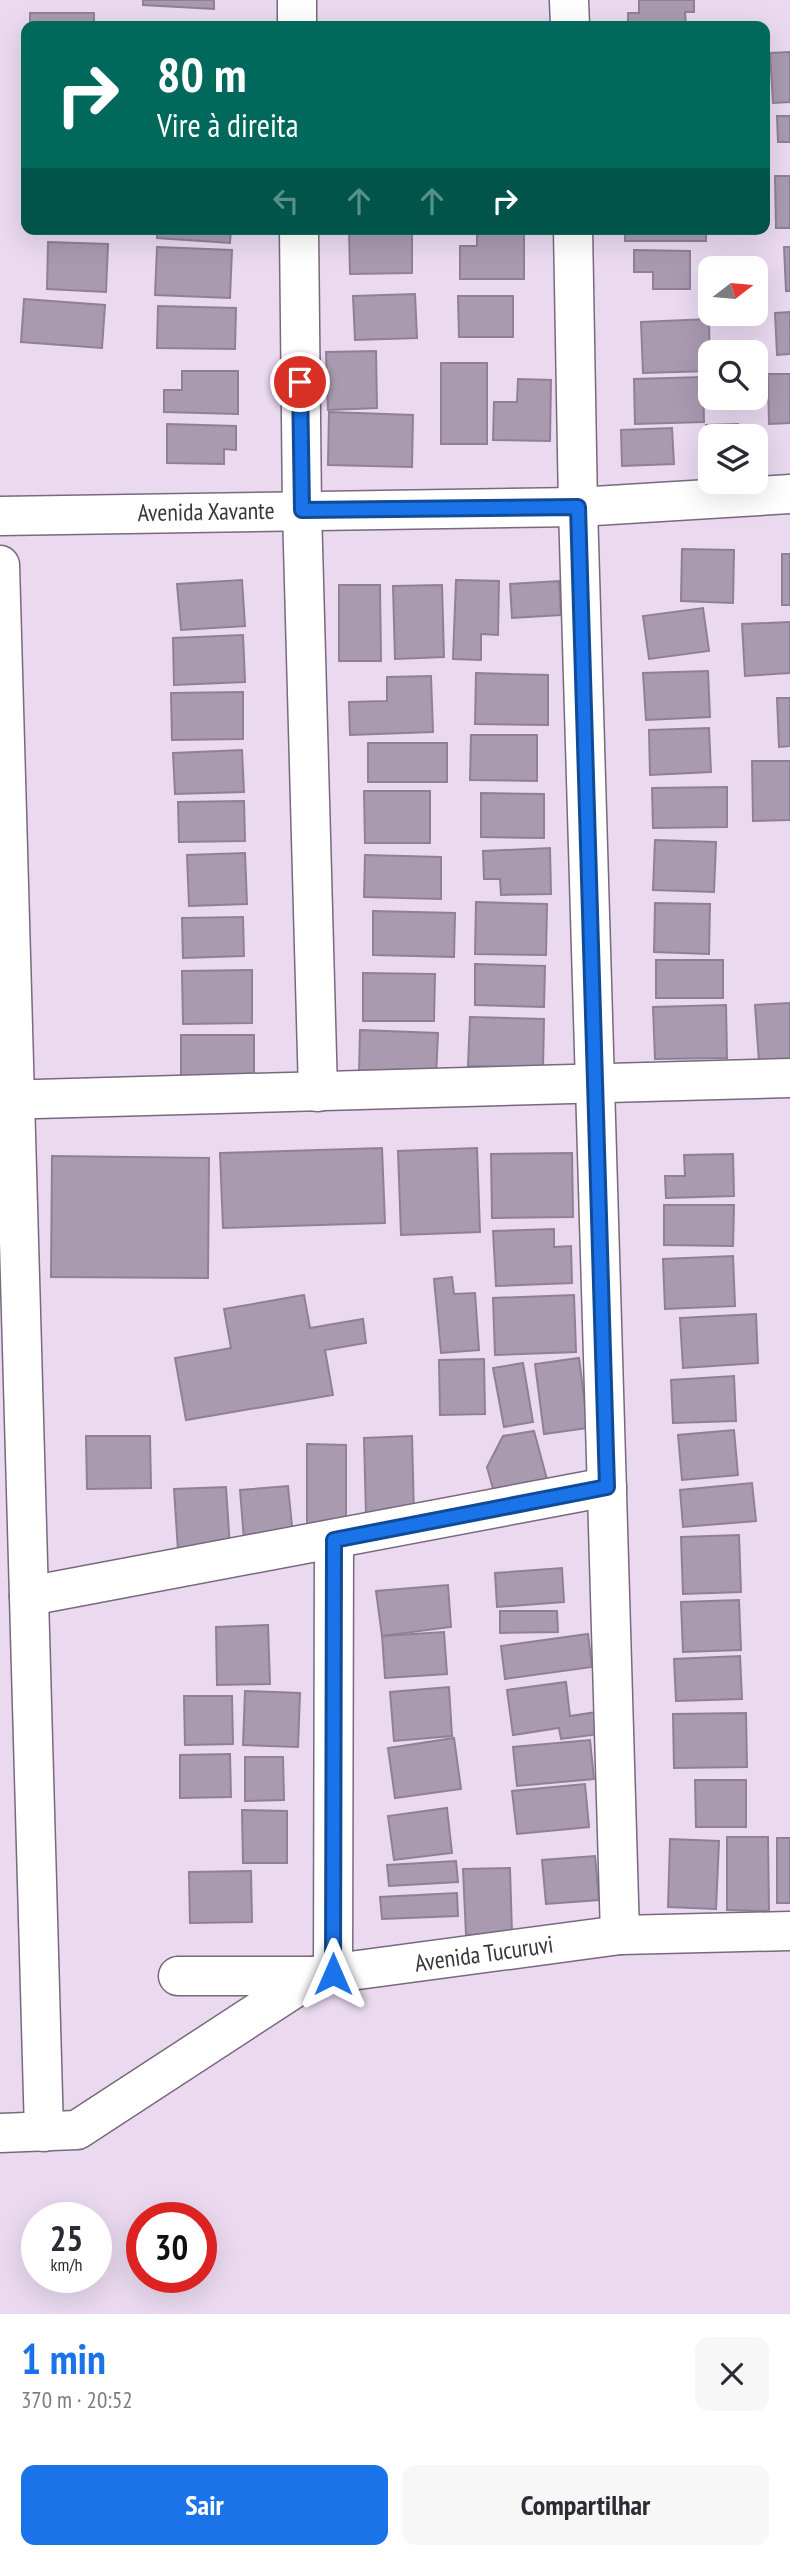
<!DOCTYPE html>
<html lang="pt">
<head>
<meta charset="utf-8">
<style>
	body { margin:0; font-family:"PT Sans Narrow",sans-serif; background:#f7f7f7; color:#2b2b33; height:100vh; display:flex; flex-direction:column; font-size:26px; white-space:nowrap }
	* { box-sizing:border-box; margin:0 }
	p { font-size:23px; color:#7c7c81 }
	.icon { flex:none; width:38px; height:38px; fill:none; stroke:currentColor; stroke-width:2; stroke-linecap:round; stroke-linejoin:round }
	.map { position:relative; height:2314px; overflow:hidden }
	.panel { display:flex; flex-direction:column; background:#fff; flex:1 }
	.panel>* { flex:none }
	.guide { position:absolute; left:21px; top:21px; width:749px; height:214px; border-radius:14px; box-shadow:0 7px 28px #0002; background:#00695c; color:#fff; overflow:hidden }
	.needle { width:46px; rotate:74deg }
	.buttons { position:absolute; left:698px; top:256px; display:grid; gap:14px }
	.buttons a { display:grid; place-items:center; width:70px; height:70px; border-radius:14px; background:#fff; box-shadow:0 7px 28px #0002; font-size:35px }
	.speed { position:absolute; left:21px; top:2202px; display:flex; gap:14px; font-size:35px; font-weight:700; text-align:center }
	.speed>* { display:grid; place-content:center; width:91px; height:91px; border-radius:50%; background:#fff; box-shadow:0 7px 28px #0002; line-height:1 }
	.speed small { font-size:18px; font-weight:400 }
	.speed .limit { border:10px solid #d22; background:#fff; color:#111 }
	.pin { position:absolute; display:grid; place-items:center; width:60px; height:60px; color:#fff; margin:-30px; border:4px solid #fff; border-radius:50%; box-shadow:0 2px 7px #0007 }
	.me { position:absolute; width:77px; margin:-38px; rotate:0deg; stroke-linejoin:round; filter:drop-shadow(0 0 5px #0008) }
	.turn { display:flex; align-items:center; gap:24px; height:147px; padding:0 21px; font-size:32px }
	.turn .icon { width:91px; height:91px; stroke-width:2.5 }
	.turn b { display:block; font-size:49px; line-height:60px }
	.lanes { display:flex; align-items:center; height:66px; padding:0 21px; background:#0003; justify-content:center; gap:35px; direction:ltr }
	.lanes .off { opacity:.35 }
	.round { display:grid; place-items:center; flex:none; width:74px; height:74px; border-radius:14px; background:#f7f7f7 }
	.summary { display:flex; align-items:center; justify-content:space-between; height:119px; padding:0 21px }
	h1 { font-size:42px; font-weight:600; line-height:52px; color:#1a73e8 }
	.button { display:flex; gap:14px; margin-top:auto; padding:14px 21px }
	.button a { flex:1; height:80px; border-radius:14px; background:#1a73e8; color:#fff; font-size:28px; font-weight:600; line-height:80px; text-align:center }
	.button a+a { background:#f7f7f7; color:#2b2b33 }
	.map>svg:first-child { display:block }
	.building { fill:#a99aaf; stroke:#8f8095; stroke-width:2 }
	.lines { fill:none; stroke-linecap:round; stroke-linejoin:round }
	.minor-casing { stroke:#78697d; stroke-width:41 }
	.minor { stroke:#fff; stroke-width:38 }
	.route-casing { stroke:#114b97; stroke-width:18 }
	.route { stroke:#1a73e8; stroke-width:12 }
	.labels { text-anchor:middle; stroke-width:7; stroke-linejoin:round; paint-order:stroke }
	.street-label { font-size:24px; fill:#3b343d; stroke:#fff }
</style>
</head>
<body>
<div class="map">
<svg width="790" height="2314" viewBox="0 0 790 2314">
	<rect width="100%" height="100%" fill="#ead9ef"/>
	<!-- building -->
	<g class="building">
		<path d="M143,0H214V9L143,5Z"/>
		<path d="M639,0H694V12H685L686,26H628V13H639Z"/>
		<rect x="30" y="13" width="64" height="13"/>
		<path d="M790,52V102L773,103L770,53Z"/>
		<path d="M777,116H790V142H778Z"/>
		<path d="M775,176H790V228H776Z"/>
		<path d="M31,229H104L103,233L31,232Z"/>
		<path d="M157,229H231L230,243L157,238Z"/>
		<path d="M477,229L524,230V279H460V246H477Z"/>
		<rect x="625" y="229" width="81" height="12"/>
		<path d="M349,230H412V273L350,274Z"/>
		<path d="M48,242L108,244L106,292L47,289Z"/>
		<path d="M157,247L232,250L230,298L155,295Z"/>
		<path d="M784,247H790V291H786Z"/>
		<path d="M634,250L690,251V289H653V272H634Z"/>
		<path d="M415,294L417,338L355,340L353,296Z"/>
		<path d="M458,296H513V337H459Z"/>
		<path d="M24,299L105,305L102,348L21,342Z"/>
		<path d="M158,306L236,308L235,349L157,348Z"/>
		<path d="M790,312V354L777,355L775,313Z"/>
		<path d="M709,319L710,371L643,373L641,322Z"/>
		<path d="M376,351L377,408L328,410L326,352Z"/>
		<rect x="441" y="363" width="46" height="81"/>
		<path d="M182,371H238V414L164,412V390H182Z"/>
		<path d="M768,374H790V423L769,424Z"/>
		<path d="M703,377L704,422L635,424L634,379Z"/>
		<path d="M518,379L551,380L550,441L493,440L494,402H517Z"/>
		<path d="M329,412L413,415L412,467L328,465Z"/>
		<path d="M167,424L236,426V450L224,449V464L167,463Z"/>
		<path d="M738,424L739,436H710V463H707L706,425Z"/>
		<path d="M672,428L674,464L622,466L621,430Z"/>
		<path d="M682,549L734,550L733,603L681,601Z"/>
		<rect x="782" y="554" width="8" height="51"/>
		<path d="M242,580L245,626L181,630L177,584Z"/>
		<path d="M456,580L499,581L498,635L481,634V660L453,659Z"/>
		<path d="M559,581L561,615L512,618L510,584Z"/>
		<path d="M339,585H380L381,661H339Z"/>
		<path d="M442,585L444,657L395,659L393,586Z"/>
		<path d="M703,608L709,651L649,659L643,616Z"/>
		<path d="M790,622V673L745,676L742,624Z"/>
		<path d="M243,635L245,682L174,685L173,638Z"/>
		<path d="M708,671L710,717L646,720L643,673Z"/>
		<path d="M476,673L548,675V725L475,724Z"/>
		<path d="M431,676L433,732L350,735L349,702L387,701V677Z"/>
		<path d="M243,692V739L172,740L171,693Z"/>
		<path d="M777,698H790V746L779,747Z"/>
		<path d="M709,728L711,772L650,775L649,730Z"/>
		<path d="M471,735H537V781L470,780Z"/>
		<rect x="368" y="743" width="79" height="39"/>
		<path d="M242,750L244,792L175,794L173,753Z"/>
		<path d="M752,761H790V820L753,821Z"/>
		<path d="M727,787V827L653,828L652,788Z"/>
		<path d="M364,791H430V843H365Z"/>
		<path d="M481,793L544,794V838L481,837Z"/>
		<path d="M244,801L245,841L179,842L178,802Z"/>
		<path d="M655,840L716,842L714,892L653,890Z"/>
		<path d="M550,848L551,894L501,895L500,879H484L483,851Z"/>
		<path d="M245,853L247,904L189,906L187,855Z"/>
		<path d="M365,855L441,857V899L364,897Z"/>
		<path d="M476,902L547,904L546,955L475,954Z"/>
		<path d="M655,903L710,904L709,954L654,952Z"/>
		<path d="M373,911L455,913L454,957L373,955Z"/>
		<path d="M243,917L244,956L183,958L182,918Z"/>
		<rect x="656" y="960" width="67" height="38"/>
		<path d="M475,964L545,966L544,1007L475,1005Z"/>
		<path d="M252,970V1023L183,1024L182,971Z"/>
		<path d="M363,973L435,974L434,1021H363Z"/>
		<path d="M790,1003V1060L759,1062L755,1005Z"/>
		<path d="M726,1005L727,1058L655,1059L653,1007Z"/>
		<path d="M470,1017L544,1019L543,1068L468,1066Z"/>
		<path d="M360,1030L438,1033L436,1077L359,1074Z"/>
		<rect x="181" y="1035" width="73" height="49"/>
		<path d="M382,1148L385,1223L223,1228L220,1153Z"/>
		<path d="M477,1148L480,1232L401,1235L398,1151Z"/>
		<path d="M572,1153L573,1217L492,1218L491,1154Z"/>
		<path d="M733,1154L734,1196L666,1198L665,1176H685L684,1155Z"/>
		<path d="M52,1156L209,1158L208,1278L51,1277Z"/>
		<path d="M664,1205H734L733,1246L664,1245Z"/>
		<path d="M554,1229V1247L571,1246L572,1283L496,1286L493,1231Z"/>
		<path d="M733,1256L735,1306L665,1309L663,1259Z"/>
		<path d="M452,1277L454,1294L475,1293L479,1350L441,1353L434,1279Z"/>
		<path d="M304,1295L310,1328L363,1319L366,1343L325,1350L333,1395L186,1420L175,1358L231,1348L224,1309Z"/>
		<path d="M574,1295L576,1352L495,1355L493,1298Z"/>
		<path d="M756,1314L758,1363L683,1368L680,1318Z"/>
		<path d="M579,1358L588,1428L544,1434L535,1364Z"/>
		<path d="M484,1359L485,1414L440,1415L439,1360Z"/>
		<path d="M523,1363L533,1422L504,1427L493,1368Z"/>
		<path d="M734,1376L736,1421L673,1423L671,1380Z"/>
		<path d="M734,1430L738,1475L682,1480L678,1435Z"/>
		<path d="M534,1431L549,1487L495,1496L487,1467L503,1436Z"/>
		<path d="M86,1436H150L151,1488L87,1489Z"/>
		<path d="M412,1436L414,1515L366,1516L364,1438Z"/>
		<path d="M307,1444L346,1445V1530H307Z"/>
		<path d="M752,1483L756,1521L683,1527L680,1490Z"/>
		<path d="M288,1486L293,1536L244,1540L240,1490Z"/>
		<path d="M226,1487L230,1548L178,1551L174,1489Z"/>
		<path d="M739,1535L741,1592L683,1594L681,1537Z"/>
		<path d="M562,1568L564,1602L497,1607L495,1573Z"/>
		<path d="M448,1585L451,1627L382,1636L376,1591Z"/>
		<path d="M739,1600L741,1650L683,1652L681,1602Z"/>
		<path d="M500,1611H557L558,1632L500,1633Z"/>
		<path d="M268,1625L270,1684L217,1685L216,1627Z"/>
		<path d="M444,1632L447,1674L385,1678L382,1636Z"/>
		<path d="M588,1634L592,1667L505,1679L501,1646Z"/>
		<path d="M740,1656L742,1699L676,1701L674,1659Z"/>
		<path d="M566,1682L570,1716L597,1712L600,1734L561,1739L559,1728L513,1735L507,1690Z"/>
		<path d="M449,1687L452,1736L394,1741L390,1692Z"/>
		<path d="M245,1691L300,1693L298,1747L243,1745Z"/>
		<path d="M184,1696H232L233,1744L185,1745Z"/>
		<path d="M746,1713L747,1767L674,1768L673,1714Z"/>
		<path d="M454,1738L461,1789L395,1798L388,1748Z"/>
		<path d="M590,1740L594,1779L517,1786L513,1747Z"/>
		<path d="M230,1754L231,1797L180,1798V1755Z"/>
		<path d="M245,1757H283L284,1800L245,1801Z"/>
		<path d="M695,1780H746V1827H696Z"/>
		<path d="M585,1784L589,1827L517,1834L512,1791Z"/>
		<path d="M447,1808L452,1853L394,1860L388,1816Z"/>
		<path d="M242,1810L287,1811V1863H243Z"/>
		<path d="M727,1837H768L769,1911L727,1910Z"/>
		<rect x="777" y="1838" width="13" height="65"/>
		<path d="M670,1839L719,1841L716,1909L668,1907Z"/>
		<path d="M595,1856L599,1900L546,1904L542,1860Z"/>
		<path d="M456,1861L458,1882L389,1886L387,1865Z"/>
		<path d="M510,1868L512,1934L466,1935L463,1869Z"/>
		<path d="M251,1871L252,1922L190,1923L189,1872Z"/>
		<path d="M457,1893L458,1916L382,1919L380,1897Z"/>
	</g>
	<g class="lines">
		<defs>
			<g id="minor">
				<path d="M297,0V26"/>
				<path d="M569,0L570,26"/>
				<path d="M299,229L302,510L318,1092"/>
				<path d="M573,229L578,507L620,1935"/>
				<path d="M0,516L578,507L790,494"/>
				<path d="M0,565L44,2132"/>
				<path d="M0,1100L790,1078"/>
				<path d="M29,1596L607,1487"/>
				<path d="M333,1974L334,1540"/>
				<path d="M178,1976H313L620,1935L790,1931"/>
				<path d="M0,2133L77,2130L313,1976"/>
			</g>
		</defs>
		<!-- minor casing -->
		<use href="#minor" class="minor-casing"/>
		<!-- minor -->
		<use href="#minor" class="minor"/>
	</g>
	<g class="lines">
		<defs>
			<path id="route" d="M300,382L302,510L578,507L607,1487L334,1540L333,1974"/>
		</defs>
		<!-- route casing -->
		<use href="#route" class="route-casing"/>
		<!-- route -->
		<use href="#route" class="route"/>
	</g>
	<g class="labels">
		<!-- street labels -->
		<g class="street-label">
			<text transform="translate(206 512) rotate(-1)" y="8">Avenida Xavante</text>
			<text transform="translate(484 1954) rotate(-8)" y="8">Avenida Tucuruvi</text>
		</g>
	</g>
</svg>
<div class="buttons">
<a><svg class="needle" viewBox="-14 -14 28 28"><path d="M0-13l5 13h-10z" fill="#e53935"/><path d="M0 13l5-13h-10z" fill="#7c7c81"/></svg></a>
<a><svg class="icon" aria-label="search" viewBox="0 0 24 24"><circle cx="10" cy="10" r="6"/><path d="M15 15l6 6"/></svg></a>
<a><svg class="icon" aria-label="layers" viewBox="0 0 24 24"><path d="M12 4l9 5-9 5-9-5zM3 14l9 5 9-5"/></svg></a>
</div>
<div class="speed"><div>25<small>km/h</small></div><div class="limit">30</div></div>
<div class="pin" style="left:300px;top:382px;background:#d93025"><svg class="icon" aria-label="arrive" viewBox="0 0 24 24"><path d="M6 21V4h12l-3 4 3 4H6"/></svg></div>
<svg class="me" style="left:333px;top:1974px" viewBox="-20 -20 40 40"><path d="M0-17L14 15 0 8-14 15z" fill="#1a73e8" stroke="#fff" stroke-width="4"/></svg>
<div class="guide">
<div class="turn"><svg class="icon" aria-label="right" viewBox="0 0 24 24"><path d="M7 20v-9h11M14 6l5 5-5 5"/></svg><div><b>80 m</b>Vire à direita</div></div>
<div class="lanes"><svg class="icon off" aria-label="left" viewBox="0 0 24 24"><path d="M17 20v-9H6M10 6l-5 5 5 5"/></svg><svg class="icon off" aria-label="ahead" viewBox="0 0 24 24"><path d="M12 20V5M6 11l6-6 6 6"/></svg><svg class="icon off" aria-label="ahead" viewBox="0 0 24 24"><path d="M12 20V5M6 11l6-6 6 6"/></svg><svg class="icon" aria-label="right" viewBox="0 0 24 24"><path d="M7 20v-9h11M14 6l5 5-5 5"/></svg></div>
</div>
</div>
<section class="panel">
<div class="summary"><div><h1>1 min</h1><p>370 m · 20:52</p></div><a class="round"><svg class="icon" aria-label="close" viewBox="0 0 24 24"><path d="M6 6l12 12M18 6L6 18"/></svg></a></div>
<div class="button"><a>Sair</a><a>Compartilhar</a></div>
</section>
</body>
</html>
